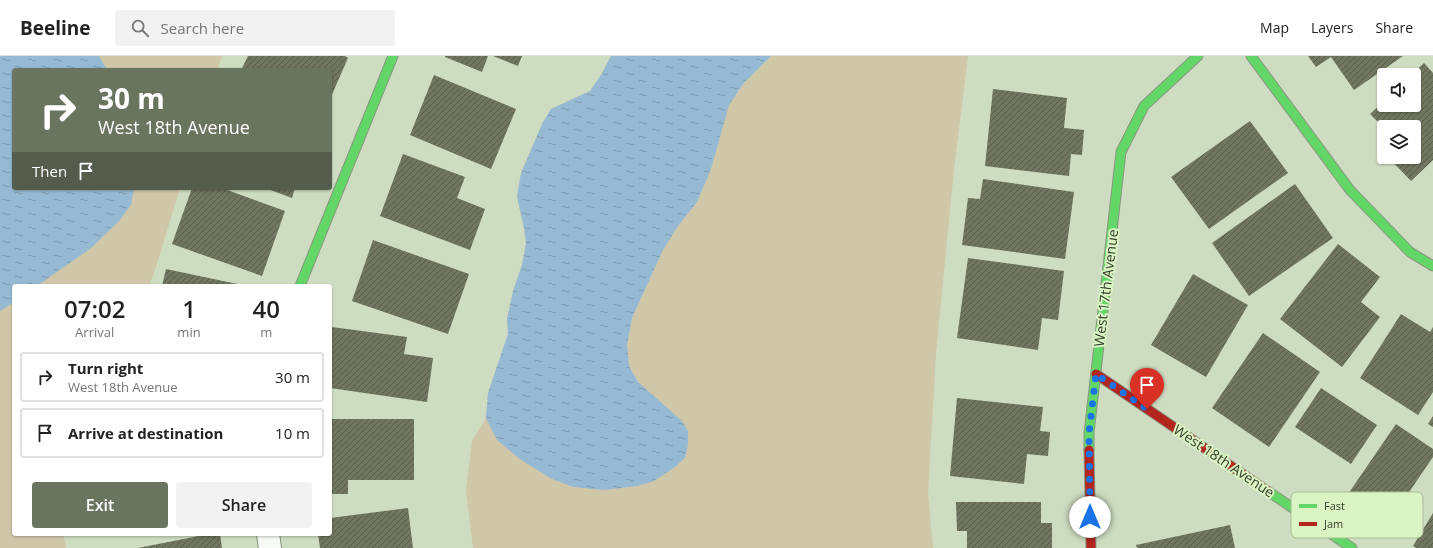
<!DOCTYPE html>
<html lang="en">
<head>
<meta charset="utf-8">
<style>
	body { margin:0; font-family:"Open Sans",sans-serif; background:#f2f2f2; color:#222; height:100vh; display:flex; flex-direction:column; font-size:15px; white-space:nowrap }
	* { box-sizing:border-box; margin:0 }
	p { font-size:13px; color:#767676 }
	.icon { flex:none; width:22px; height:22px; fill:none; stroke:currentColor; stroke-width:2; stroke-linecap:round; stroke-linejoin:round }
	.map { position:relative; flex:1; overflow:hidden }
	.side { position:absolute; left:12px; top:228px; width:320px; height:252px; display:flex; flex-direction:column; background:#fff; border-radius:4px; box-shadow:0 1px 3px #0004 }
	.side>* { flex:none }
	.top-card { position:absolute; left:12px; top:12px; width:320px; height:122px; border-radius:4px; box-shadow:0 1px 3px #0004; background:#6a7560; color:#fff; overflow:hidden }
	.tools { position:absolute; left:1377px; top:12px; display:grid; gap:8px }
	.tools a { display:grid; place-items:center; width:44px; height:44px; border-radius:4px; background:#fff; box-shadow:0 1px 3px #0004; font-size:20px }
	.pin { position:absolute; display:grid; place-items:center; width:34px; height:34px; color:#fff; margin:-41px -17px; border-radius:50% 50% 50% 0; rotate:-45deg; box-shadow:0 0 4px #0007 }
	.pin .icon { rotate:45deg }
	.me { position:absolute; width:44px; margin:-22px; rotate:0deg; stroke-linejoin:round; filter:drop-shadow(0 0 3px #0008) }
	.turn { display:flex; align-items:center; gap:14px; height:84px; padding:0 20px; font-size:18px }
	.turn .icon { width:52px; height:52px; stroke-width:2.5 }
	.turn b { display:block; font-size:28px; line-height:34px }
	.then { display:flex; align-items:center; height:38px; padding:0 20px; background:#0003; gap:8px; font-size:15px }
	.eta { display:flex; justify-content:space-evenly; align-items:center; height:68px; text-align:center }
	.eta b { font-size:24px; font-weight:600; line-height:28px }
	.primary-button { display:flex; gap:8px; margin-top:auto; padding:8px 20px }
	.primary-button a { flex:1; height:46px; border-radius:4px; background:#6a7560; color:#fff; font-size:16px; font-weight:600; line-height:46px; text-align:center }
	.primary-button a+a { background:#f2f2f2; color:#222 }
	ul { padding:0; list-style:none }
	li { display:flex; align-items:center; gap:12px; height:50px; margin:0 8px 6px; padding:0 12px; border:2px solid #e0e0e0; border-radius:4px }
	li div { flex:1 }
	li b { display:block; font-size:15px }
	li em { font-style:normal }
	header { display:flex; align-items:center; gap:24px; box-sizing:border-box; height:56px; padding:0 20px; background:#fff; border-bottom:1px solid #e0e0e0 }
	header strong { font-size:19px }
	nav { display:flex; gap:22px; margin-inline-start:auto; font-size:14px }
	.search { width:280px; height:36px; background:#f2f2f2; display:flex; align-items:center; gap:10px; box-sizing:border-box; padding:0 14px; border-radius:4px; color:#767676; font-size:15px }
	.map>svg:first-child { display:block }
	.grass { fill:#d0c6a8 }
	.water { fill:url(#water-ripples) }
	.building { fill:url(#building-hatch) }
	.lines { fill:none; stroke-linecap:round; stroke-linejoin:round }
	.street-casing { stroke:#8b9681; stroke-width:24 }
	.fast-casing { stroke:#8b9681; stroke-width:11 }
	.jam-casing { stroke:#8b9681; stroke-width:11 }
	.street { stroke:#f8faf6; stroke-width:22 }
	.fast { stroke:#63d668; stroke-width:9 }
	.jam { stroke:#b3261e; stroke-width:9 }
	.route { stroke:#1a73e8; stroke-width:7; stroke-dasharray:0 12.6 }
	.labels { text-anchor:middle; stroke-width:4; stroke-linejoin:round; paint-order:stroke }
	.street-label { font-size:14px; fill:#343e2b; stroke:#daf4c3 }
	.key { fill:#daf4c3; stroke:#a8bd95; stroke-width:1 }
	.key-label { font-size:11px; fill:#343e2b }
</style>
</head>
<body>
<header>
<strong>Beeline</strong>
<div class="search"><svg class="icon" aria-label="search" viewBox="0 0 24 24"><circle cx="10" cy="10" r="6"/><path d="M15 15l6 6"/></svg>Search here</div>
<nav><a>Map</a><a>Layers</a><a>Share</a></nav>
</header>
<div class="map">
<svg width="1433" height="492" viewBox="0 0 1433 492">
	<defs>
		<pattern id="water-ripples" width="26" height="14" patternUnits="userSpaceOnUse"><rect width="26" height="14" fill="#97bad4"/><path d="M2 4q2-2 4 0t4 0M15 11q2-2 4 0t4 0" fill="none" stroke="#7c99ac"/></pattern>
		<pattern id="building-hatch" width="6" height="6" patternUnits="userSpaceOnUse"><rect width="6" height="6" fill="#707660"/><path d="M-1 1l2-2M0 6l6-6M5 7l2-2" fill="none" stroke="#585d4b"/></pattern>
	</defs>
	<rect width="100%" height="100%" fill="#cedcc1"/>
	<!-- grass -->
	<g class="grass">
		<path d="M0,0H222L217,14H14V132H180L157,208L149,230H14V478H63L66,492H0Z"/>
		<path d="M611,0H968L954,113L936,297L928,437L933,492H473L466,434L472,385L486,362L488,337L508,278L507,263L513,235L522,209L526,187L524,172L517,141L521,117L543,66L551,53L590,35L601,19Z"/>
	</g>
	<!-- water -->
	<g class="water">
		<path d="M0,0H99L107,14H14V132H134L131,149L120,164L91,192L37,230H14V246L0,255Z"/>
		<path d="M611,0H771L743,28L729,49L711,113L697,146L676,173L662,196L632,262L627,289L629,310L638,326L682,365L688,375V389L685,402L675,411L654,425L637,430L604,434L573,431L552,423L521,404L497,384L486,362L488,337L508,278L507,263L513,235L522,209L526,187L524,172L517,141L521,117L543,66L551,53L590,35L601,19Z"/>
	</g>
	<!-- building -->
	<g class="building">
		<path d="M248,0H345L348,2L330,43V14H241Z"/>
		<path d="M445,0H488L482,16L445,1Z"/>
		<path d="M493,0H522L518,10Z"/>
		<path d="M1308,0H1403L1354,34L1331,1L1316,11Z"/>
		<path d="M1424,7L1433,17V104L1411,125L1388,101H1414V71H1383L1370,58L1384,45V49H1414V19H1411Z"/>
		<path d="M434,19L516,53L491,113L410,79Z"/>
		<path d="M993,33L1067,42L1064,72L1084,74L1082,99L1071,98L1069,120L985,110Z"/>
		<path d="M1250,65L1288,117L1209,173L1171,121Z"/>
		<path d="M1384,88V97L1380,92Z"/>
		<path d="M403,98L465,121L457,142L485,153L470,194L380,160Z"/>
		<path d="M983,123L1074,136L1065,203L962,189L968,142L980,143Z"/>
		<path d="M1295,128L1333,182L1249,240L1212,187Z"/>
		<path d="M192,132H222L285,155L262,220L172,188Z"/>
		<path d="M265,132H295L292,142Z"/>
		<path d="M373,184L469,218L448,278L352,245Z"/>
		<path d="M1338,188L1380,221L1361,246L1380,261L1342,311L1280,263Z"/>
		<path d="M968,202L1064,215L1058,264L1042,262L1038,294L957,282Z"/>
		<path d="M166,213L242,229V230H162Z"/>
		<path d="M1193,218L1248,249L1206,321L1151,289Z"/>
		<path d="M1401,258L1430,276L1433,271V336L1418,359L1360,322Z"/>
		<path d="M332,271L407,281L404,298L433,302L427,346L330,332V287Z"/>
		<path d="M1263,277L1320,316L1269,391L1212,352Z"/>
		<path d="M1321,332L1377,369L1351,408L1295,371Z"/>
		<path d="M957,342L1043,351L1040,375L1050,376L1048,400L1027,398L1024,428L950,420Z"/>
		<path d="M1433,360V371L1428,368Z"/>
		<path d="M330,363H414V424H348V438H330Z"/>
		<path d="M1396,368L1433,393V401L1403,445L1418,455L1402,479L1346,441Z"/>
		<path d="M956,446H1041V467H1052V492H967V475H957Z"/>
		<path d="M408,452L413,492H320L318,478H330V462Z"/>
		<path d="M1433,457V492H1416L1413,490Z"/>
		<path d="M1230,469L1235,492H1137L1136,489Z"/>
		<path d="M209,478H220L222,492H138Z"/>
	</g>
	<g class="lines">
		<defs>
			<path id="street" d="M268,478L270,492"/>
			<g id="fast">
				<path d="M1251,0L1350,134L1410,196L1433,210"/>
				<path d="M300,230L393,0"/>
				<path d="M1089,394V377L1121,96L1144,50L1198,0"/>
				<path d="M1269,436L1352,492"/>
			</g>
			<g id="jam">
				<path d="M1096,318L1269,436"/>
				<path d="M1089,394L1091,492"/>
			</g>
		</defs>
		<!-- street casing -->
		<use href="#street" class="street-casing"/>
		<!-- fast casing -->
		<use href="#fast" class="fast-casing"/>
		<!-- jam casing -->
		<use href="#jam" class="jam-casing"/>
		<!-- street -->
		<use href="#street" class="street"/>
		<!-- fast -->
		<use href="#fast" class="fast"/>
		<!-- jam -->
		<use href="#jam" class="jam"/>
	</g>
	<g class="lines">
		<!-- route -->
		<path class="route" d="M1090,461L1089,377L1096,318L1147,353"/>
	</g>
	<g class="labels">
		<!-- street labels -->
		<g class="street-label">
			<text transform="translate(1106 232) rotate(-83)" y="5">West 17th Avenue</text>
			<text transform="translate(1224 405) rotate(34)" y="5">West 18th Avenue</text>
		</g>
	</g>
	<!-- legend -->
	<rect x="1291" y="436" width="132" height="46" rx="6" class="key"/>
	<rect x="1299" y="448" width="18" height="4" fill="#63d668"/>
	<rect x="1299" y="466" width="18" height="4" fill="#b3261e"/>
	<g class="key-label">
		<text x="1324" y="454">Fast</text>
		<text x="1324" y="472">Jam</text>
	</g>
</svg>
<div class="tools">
<a><svg class="icon" aria-label="sound" viewBox="0 0 24 24"><path d="M4 9h4l5-4v14l-5-4H4zM17 9q2 3 0 6"/></svg></a>
<a><svg class="icon" aria-label="layers" viewBox="0 0 24 24"><path d="M12 4l9 5-9 5-9-5zM3 14l9 5 9-5"/></svg></a>
</div>
<div class="pin" style="left:1147px;top:353px;background:#d93025"><svg class="icon" aria-label="arrive" viewBox="0 0 24 24"><path d="M6 21V4h12l-3 4 3 4H6"/></svg></div>
<svg class="me" style="left:1090px;top:461px" viewBox="-20 -20 40 40"><circle r="19" fill="#fff"/><path d="M0-13L10 11 0 6-10 11z" fill="#1a73e8"/></svg>
<div class="top-card">
<div class="turn"><svg class="icon" aria-label="right" viewBox="0 0 24 24"><path d="M7 20v-9h11M14 6l5 5-5 5"/></svg><div><b>30 m</b>West 18th Avenue</div></div>
<div class="then">Then<svg class="icon" aria-label="arrive" viewBox="0 0 24 24"><path d="M6 21V4h12l-3 4 3 4H6"/></svg></div>
</div>
<section class="side">
<div class="eta">
<div><b>07:02</b><p>Arrival</p></div>
<div><b>1</b><p>min</p></div>
<div><b>40</b><p>m</p></div>
</div>
<ul>
<li><svg class="icon" aria-label="right" viewBox="0 0 24 24"><path d="M7 20v-9h11M14 6l5 5-5 5"/></svg><div><b>Turn right</b><p>West 18th Avenue</p></div><em>30 m</em></li>
<li><svg class="icon" aria-label="arrive" viewBox="0 0 24 24"><path d="M6 21V4h12l-3 4 3 4H6"/></svg><div><b>Arrive at destination</b></div><em>10 m</em></li>
</ul>
<div class="primary-button"><a>Exit</a><a>Share</a></div>
</section>
</div>
</body>
</html>
